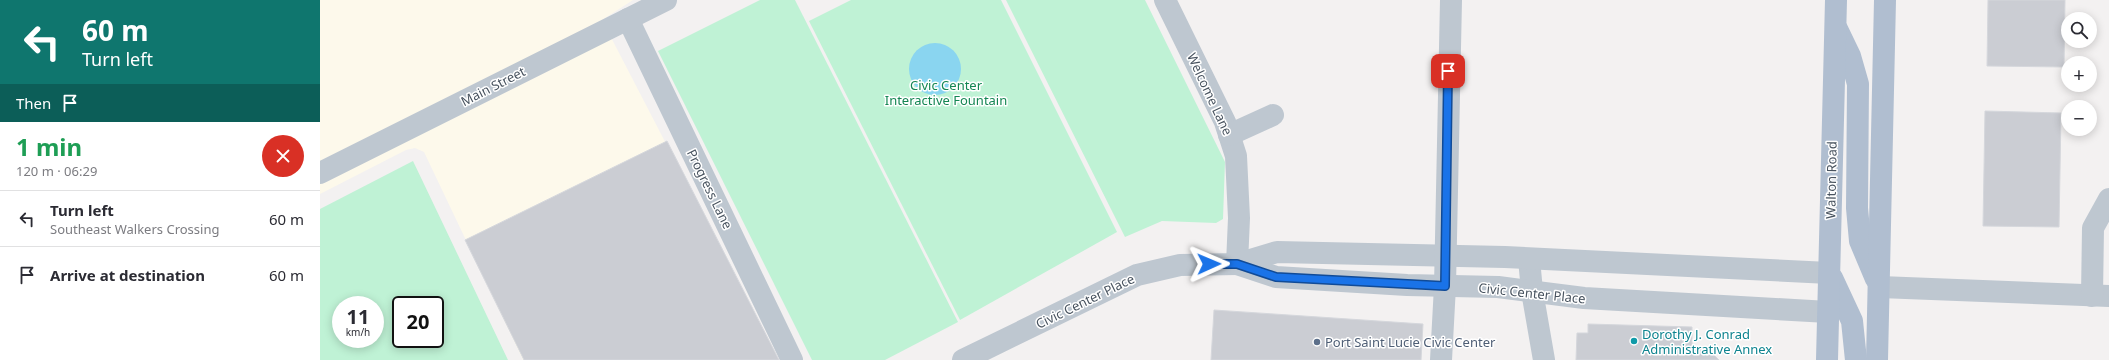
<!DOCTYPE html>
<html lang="en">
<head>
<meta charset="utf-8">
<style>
	body { margin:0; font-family:"Noto Sans",sans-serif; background:#f7f7f7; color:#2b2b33; height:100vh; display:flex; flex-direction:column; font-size:15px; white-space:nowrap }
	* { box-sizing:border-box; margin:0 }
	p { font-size:13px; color:#7c7c81 }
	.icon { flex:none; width:22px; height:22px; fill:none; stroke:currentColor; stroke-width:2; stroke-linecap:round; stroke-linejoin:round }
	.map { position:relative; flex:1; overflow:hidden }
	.drawer { display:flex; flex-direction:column; background:#fff; width:320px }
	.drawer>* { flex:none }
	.banner { background:#0f766e; color:#fff; overflow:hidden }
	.controls { position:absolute; left:1741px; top:12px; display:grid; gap:8px }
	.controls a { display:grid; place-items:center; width:36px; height:36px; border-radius:50%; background:#fff; box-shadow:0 2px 10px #0003; font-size:20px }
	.speed { position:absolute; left:12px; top:296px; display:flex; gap:8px; font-size:20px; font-weight:700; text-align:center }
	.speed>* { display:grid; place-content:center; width:52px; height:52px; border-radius:50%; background:#fff; box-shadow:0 2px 10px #0003; line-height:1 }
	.speed small { font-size:10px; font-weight:400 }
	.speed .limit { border:2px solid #111; border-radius:6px; background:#fff; color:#111 }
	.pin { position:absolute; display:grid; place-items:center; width:34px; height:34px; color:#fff; margin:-17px; border-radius:8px; box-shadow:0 2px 6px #0006 }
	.me { position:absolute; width:44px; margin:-22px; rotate:89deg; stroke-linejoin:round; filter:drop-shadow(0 0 3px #0008) }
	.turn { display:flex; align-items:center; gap:14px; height:84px; padding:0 16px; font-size:18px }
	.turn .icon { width:52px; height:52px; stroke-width:2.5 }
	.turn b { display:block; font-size:28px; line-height:34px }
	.then { display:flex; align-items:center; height:38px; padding:0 16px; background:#0003; gap:8px; font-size:15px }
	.round { display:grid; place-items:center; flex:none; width:42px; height:42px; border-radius:21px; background:#f7f7f7 }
	.head { display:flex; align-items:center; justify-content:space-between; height:68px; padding:0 16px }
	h1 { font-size:24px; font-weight:700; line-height:30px; color:#1e9e55 }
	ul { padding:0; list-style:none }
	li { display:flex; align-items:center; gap:12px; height:56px; padding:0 16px; border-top:1px solid #e1e1e2 }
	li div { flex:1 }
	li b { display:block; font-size:15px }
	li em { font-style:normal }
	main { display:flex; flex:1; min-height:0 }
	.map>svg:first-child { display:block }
	.commercial { fill:#fdf9eb }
	.green { fill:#bff2d5; fill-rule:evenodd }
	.water { fill:#8ad5f0 }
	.building { fill:#cbcdd3; stroke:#d5d7dc }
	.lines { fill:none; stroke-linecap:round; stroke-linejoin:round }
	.minor { stroke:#bec7d0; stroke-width:22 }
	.major { stroke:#b0bed0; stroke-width:22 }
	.route-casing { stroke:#114b97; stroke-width:10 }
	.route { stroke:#1a73e8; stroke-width:7 }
	.culture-dot { fill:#0f9aa8; stroke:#fff; stroke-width:1.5 }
	.service-dot { fill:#5c6f8a; stroke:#fff; stroke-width:1.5 }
	.labels { text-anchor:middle; stroke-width:3; stroke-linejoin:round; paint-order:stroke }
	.park-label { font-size:13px; fill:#148653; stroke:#fff }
	.street-label { font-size:13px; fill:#48535f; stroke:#fff }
	.culture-label { font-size:13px; fill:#0d838f; stroke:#fff; text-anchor:start }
	.service-label { font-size:13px; fill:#4e5e75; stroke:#fff; text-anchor:start }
</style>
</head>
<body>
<main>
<section class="drawer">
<div class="banner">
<div class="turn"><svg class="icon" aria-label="left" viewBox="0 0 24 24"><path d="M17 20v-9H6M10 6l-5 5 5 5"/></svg><div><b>60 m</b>Turn left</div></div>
<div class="then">Then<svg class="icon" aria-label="arrive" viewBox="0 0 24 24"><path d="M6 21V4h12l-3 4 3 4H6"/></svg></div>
</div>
<div class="head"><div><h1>1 min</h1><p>120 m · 06:29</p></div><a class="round" style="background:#d93025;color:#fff"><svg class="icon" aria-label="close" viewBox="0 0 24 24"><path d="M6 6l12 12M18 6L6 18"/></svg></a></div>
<ul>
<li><svg class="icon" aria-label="left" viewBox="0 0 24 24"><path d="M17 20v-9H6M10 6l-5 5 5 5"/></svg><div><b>Turn left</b><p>Southeast Walkers Crossing</p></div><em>60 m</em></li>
<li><svg class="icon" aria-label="arrive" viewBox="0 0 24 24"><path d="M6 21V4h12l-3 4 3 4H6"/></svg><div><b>Arrive at destination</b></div><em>60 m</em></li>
</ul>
</section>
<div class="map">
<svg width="1789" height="360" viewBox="0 0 1789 360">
	<rect width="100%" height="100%" fill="#f3f1f1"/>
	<!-- commercial -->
	<path class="commercial" d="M0,0H313L282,20L458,360H203L104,152L95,148L86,150L0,194Z"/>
	<!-- green -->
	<g class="green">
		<path d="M440,0H475L638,322L565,360H492L338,51Z"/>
		<path d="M531,0H681L797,232L640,320L489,21Z"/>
		<path d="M686,0H825L905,162L903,219L896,223L842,221L805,237Z"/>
		<path d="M93,161L188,360H0V209ZM21,305H55V339H21ZM81,305H115V339H81Z"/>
	</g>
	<!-- water -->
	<circle class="water" cx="615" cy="69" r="26"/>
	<!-- building -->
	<g class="building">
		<path d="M1668,0H1745L1744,67L1667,66Z"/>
		<path d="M1665,111L1741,113L1739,227L1663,226Z"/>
		<path d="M347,141L459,360H204L145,240Z"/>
		<path d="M894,310L1103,324L1101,360H891Z"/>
		<path d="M1268,324L1372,327V348H1387L1399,360H1256L1257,333H1268Z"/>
	</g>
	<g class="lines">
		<!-- minor -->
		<g class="minor">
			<path d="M845,0L905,122L916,156L919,218L917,264"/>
			<path d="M308,19L472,360"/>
			<path d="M909,135L953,115"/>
			<path d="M0,173L346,0"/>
			<path d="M1209,259L1212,291L1224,360"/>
			<path d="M917,264L956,277L1087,285L1178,287L1264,298L1508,312"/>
			<path d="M1560,287L1789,296"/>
			<path d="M1772,296L1773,228L1789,199"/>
			<path d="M643,360L817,275L860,265L917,264L957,252L1185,257L1509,273"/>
			<path d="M1121,360L1125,286L1131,0"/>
		</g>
		<!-- major -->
		<g class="major">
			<path d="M1517,29L1530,56L1538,84L1537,208L1540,241L1556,279"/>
			<path d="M1512,278L1532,321L1536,360"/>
			<path d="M1507,360L1516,0"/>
			<path d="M1557,360L1565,0"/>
		</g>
	</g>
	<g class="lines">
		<defs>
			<path id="route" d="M889,264H917L956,277L1125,286L1128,71"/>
		</defs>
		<!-- route casing -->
		<use href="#route" class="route-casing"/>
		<!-- route -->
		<use href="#route" class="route"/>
	</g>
	<!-- markers -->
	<circle class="culture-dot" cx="1314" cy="341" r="4"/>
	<circle class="service-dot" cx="997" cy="342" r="4"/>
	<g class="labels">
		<!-- park labels -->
		<g class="park-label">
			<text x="626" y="90">Civic Center<tspan x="626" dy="15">Interactive Fountain</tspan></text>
		</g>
		<!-- street labels -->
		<g class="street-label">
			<text transform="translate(173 86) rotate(-27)" y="5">Main Street</text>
			<text transform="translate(890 94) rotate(65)" y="5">Welcome Lane</text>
			<text transform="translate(1511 180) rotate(-89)" y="5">Walton Road</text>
			<text transform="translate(390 189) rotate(64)" y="5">Progress Lane</text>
			<text transform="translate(1212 293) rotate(6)" y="5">Civic Center Place</text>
			<text transform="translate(765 301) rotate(-26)" y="5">Civic Center Place</text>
		</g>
		<!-- culture labels -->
		<g class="culture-label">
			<text x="1322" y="339">Dorothy J. Conrad<tspan x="1322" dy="15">Administrative Annex</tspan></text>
		</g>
		<!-- service labels -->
		<g class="service-label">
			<text x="1005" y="347">Port Saint Lucie Civic Center</text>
		</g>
	</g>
</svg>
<div class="controls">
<a><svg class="icon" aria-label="search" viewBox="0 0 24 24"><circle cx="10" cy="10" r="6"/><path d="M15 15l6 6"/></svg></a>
<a>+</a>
<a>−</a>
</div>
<div class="speed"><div>11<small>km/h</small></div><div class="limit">20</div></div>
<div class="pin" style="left:1128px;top:71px;background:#d93025"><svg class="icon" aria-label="arrive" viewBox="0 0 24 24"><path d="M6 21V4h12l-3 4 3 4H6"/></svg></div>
<svg class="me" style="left:889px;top:264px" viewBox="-20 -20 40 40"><path d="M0-17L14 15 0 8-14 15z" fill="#1a73e8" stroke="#fff" stroke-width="4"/></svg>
</div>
</main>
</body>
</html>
